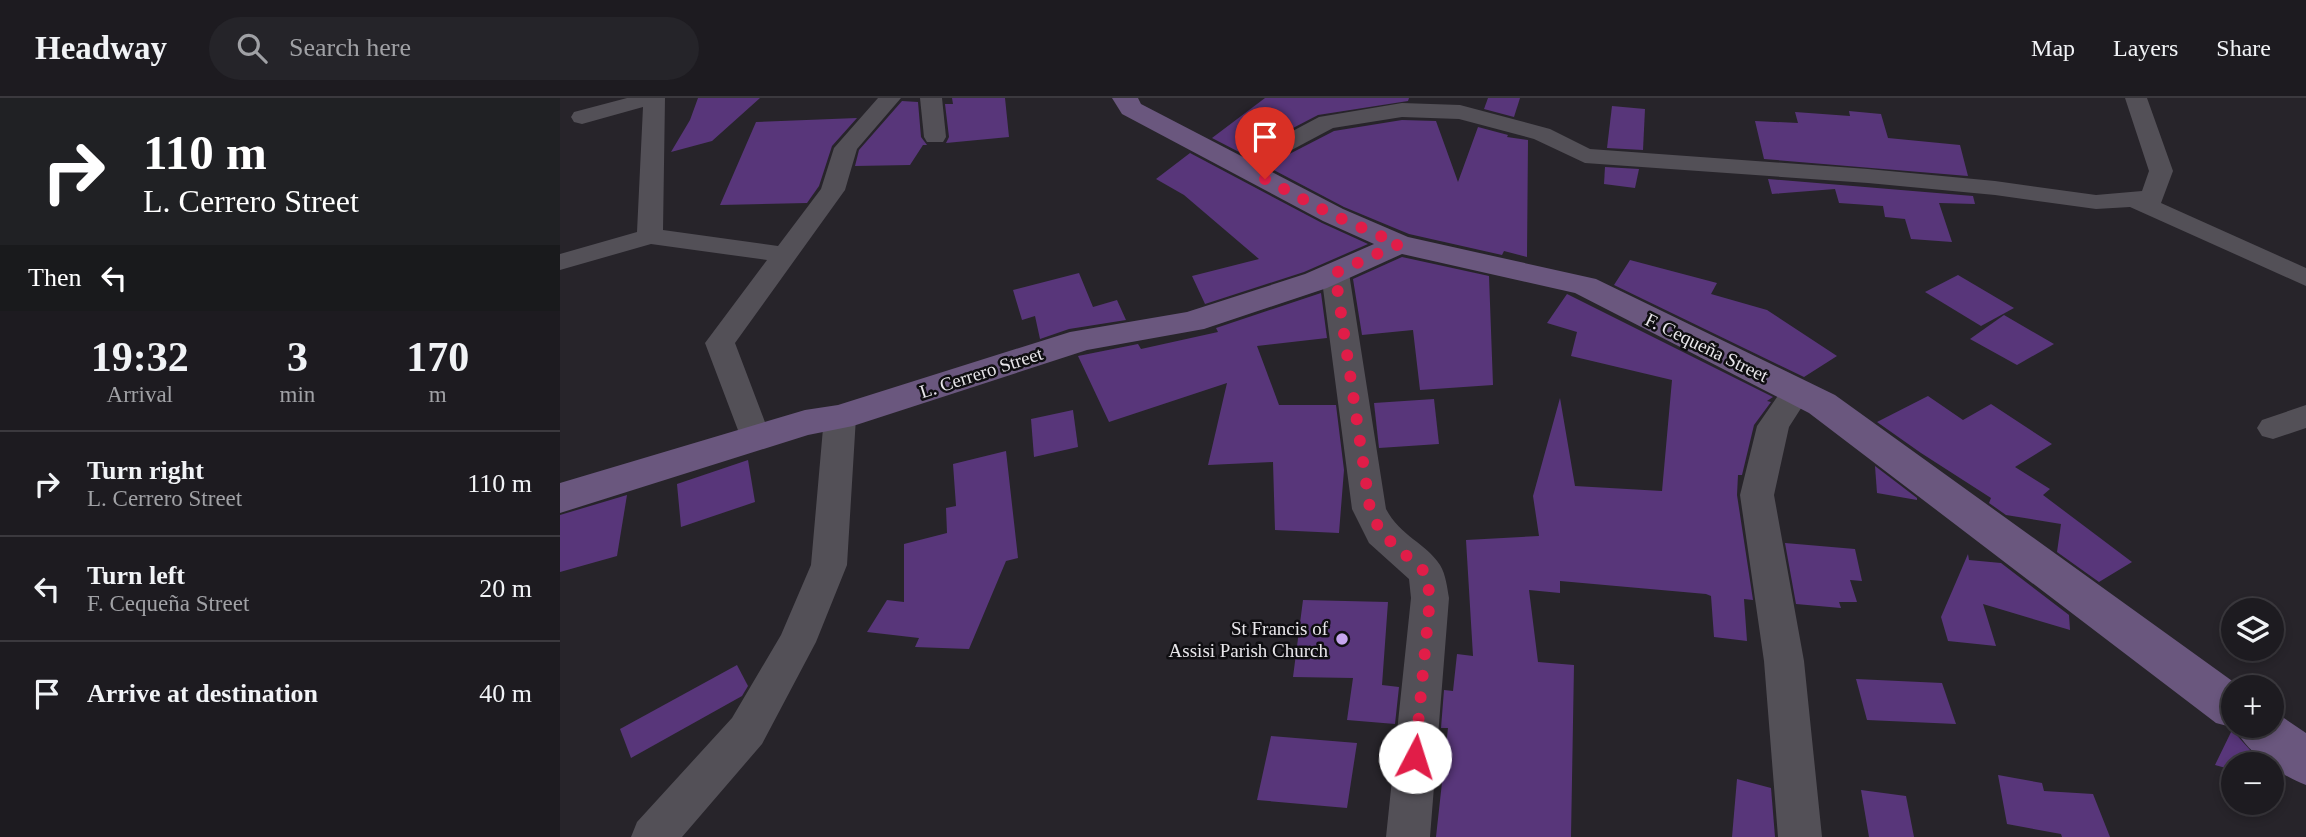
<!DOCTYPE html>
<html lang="en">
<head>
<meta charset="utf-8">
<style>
	body { margin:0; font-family:Georgia,serif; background:#252429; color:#f1f3f6; height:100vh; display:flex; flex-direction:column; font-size:26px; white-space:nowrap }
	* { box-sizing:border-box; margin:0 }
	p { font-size:23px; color:#a0a1a5 }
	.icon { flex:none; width:38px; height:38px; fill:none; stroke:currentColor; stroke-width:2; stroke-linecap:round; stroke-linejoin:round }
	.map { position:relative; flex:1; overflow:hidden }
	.side { display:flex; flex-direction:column; background:#1d1b20; width:560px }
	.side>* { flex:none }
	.top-card { background:#202124; color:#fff; overflow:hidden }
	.fabs { position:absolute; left:1661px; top:500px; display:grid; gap:14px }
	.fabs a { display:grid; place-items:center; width:63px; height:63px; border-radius:50%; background:#1d1b20; box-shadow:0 4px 10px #0003,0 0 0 2px #3b393e; font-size:35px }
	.pin { position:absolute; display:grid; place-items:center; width:60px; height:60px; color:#fff; margin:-72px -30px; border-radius:50% 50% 50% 0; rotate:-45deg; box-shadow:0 0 7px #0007 }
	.pin .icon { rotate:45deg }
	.me { position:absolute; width:77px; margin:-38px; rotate:5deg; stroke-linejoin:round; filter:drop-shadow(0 0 5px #0008) }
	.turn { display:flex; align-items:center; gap:24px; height:147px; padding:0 28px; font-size:32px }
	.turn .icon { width:91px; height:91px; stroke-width:2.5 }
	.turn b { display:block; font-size:49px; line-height:60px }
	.then { display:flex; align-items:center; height:66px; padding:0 28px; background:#0003; gap:14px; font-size:26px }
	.eta { display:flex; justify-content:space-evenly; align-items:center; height:119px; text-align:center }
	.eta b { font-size:42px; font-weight:700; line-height:49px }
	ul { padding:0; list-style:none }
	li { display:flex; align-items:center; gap:21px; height:105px; padding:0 28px; border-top:2px solid #3b393e }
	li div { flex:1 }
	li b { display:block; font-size:26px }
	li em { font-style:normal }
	header { display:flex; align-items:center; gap:42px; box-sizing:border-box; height:98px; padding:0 35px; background:#1d1b20; border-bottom:2px solid #3b393e }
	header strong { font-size:33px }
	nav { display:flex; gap:38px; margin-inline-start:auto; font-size:24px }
	.search { width:490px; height:63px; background:#252429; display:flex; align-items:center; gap:18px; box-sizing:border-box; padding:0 24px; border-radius:38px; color:#a0a1a5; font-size:26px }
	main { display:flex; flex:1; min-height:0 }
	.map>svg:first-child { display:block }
	.building { fill:#58367a }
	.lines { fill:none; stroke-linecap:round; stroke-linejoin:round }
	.street { fill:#535057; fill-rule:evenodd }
	.secondary { fill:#6a577e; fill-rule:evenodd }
	.route { stroke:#e11d48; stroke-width:12; stroke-dasharray:0 21.6 }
	.poi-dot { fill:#c7a6ef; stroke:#0f0e11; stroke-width:2.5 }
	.labels { text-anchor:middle; stroke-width:5; stroke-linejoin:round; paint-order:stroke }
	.street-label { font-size:19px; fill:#e8e6ea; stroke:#0f0e11 }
	.poi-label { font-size:19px; fill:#e8e6ea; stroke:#0f0e11; text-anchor:end }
</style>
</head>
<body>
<header>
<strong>Headway</strong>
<div class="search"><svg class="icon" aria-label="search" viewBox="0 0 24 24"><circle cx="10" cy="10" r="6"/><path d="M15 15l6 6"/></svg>Search here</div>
<nav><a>Map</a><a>Layers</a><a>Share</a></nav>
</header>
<main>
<section class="side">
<div class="top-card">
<div class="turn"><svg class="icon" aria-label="right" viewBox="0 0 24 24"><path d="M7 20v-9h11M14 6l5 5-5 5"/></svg><div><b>110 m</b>L. Cerrero Street</div></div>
<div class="then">Then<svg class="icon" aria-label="left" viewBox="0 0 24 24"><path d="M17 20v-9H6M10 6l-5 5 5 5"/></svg></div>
</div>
<div class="eta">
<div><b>19:32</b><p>Arrival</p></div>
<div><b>3</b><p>min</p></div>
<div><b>170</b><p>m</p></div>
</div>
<ul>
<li><svg class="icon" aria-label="right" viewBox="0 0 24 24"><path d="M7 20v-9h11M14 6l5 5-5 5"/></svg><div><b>Turn right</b><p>L. Cerrero Street</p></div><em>110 m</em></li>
<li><svg class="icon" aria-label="left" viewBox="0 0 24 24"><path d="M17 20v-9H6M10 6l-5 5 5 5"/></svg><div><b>Turn left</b><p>F. Cequeña Street</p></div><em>20 m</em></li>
<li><svg class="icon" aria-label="arrive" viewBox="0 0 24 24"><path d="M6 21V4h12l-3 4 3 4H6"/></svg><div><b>Arrive at destination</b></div><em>40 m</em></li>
</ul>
</section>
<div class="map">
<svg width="1746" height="739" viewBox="0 0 1746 739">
	<rect width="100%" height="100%" fill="#27242a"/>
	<!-- building -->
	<g class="building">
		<path d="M138,0H200L152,43L111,54L130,22Z"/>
		<path d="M392,0H445L449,39L386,45L389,39L385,6H393Z"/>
		<path d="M705,0H849L848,3L758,17L683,56L652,40Z"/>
		<path d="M928,0H960L954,19L924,11Z"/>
		<path d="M342,3L358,4L361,39L367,47H363L350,67L295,68L299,52Z"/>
		<path d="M1052,8L1085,11L1083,52L1047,50Z"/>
		<path d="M1289,13L1321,16L1328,40L1400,47L1408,78L1204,61L1195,23L1238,25L1235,14L1290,18Z"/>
		<path d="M297,20L272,48L259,88L247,105L160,107L196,24Z"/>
		<path d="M842,22L876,23L898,84L918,29L948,37L947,39L968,42L967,159L944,153L942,157L849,136L784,109L706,68L774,33Z"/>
		<path d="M630,55L762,125L808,146L744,174L645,206L632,178L699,161L624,97L596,81Z"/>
		<path d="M1045,69L1079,71L1075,90L1044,86Z"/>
		<path d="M1208,81L1413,98L1415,106L1379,105L1392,144L1351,141L1345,121L1325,119L1323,108L1279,105L1275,91L1212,96Z"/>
		<path d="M842,159L929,178L933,287L860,292L853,232L802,237L793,181Z"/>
		<path d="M1070,162L1157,185L1151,196L1207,212L1277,258L1244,279L1054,187Z"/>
		<path d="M519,175L533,209L557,202L566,222L509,231L480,241L475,218L462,222L453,192Z"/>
		<path d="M1398,177L1454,210L1421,228L1365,194Z"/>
		<path d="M761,195L767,240L697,248L719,307H776L784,372L779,435L715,432L713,364L648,367L667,285L549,324L518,258L578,246L581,251L658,234L656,230Z"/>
		<path d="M1007,196L1213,299L1207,303L1211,304L1194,327L1182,377H1178L1177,397L1193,502L1184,501L1187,543L1154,539L1151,498L1146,496L1000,483V495L969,492L978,564L1014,567L1011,739H876L888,630H881L884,592L893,593L897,556L913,558L906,442L979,438L973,398L1000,300L1015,388L1102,393L1112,282L1011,258L1017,234L987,225Z"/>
		<path d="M1444,217L1494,246L1457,267L1410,241Z"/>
		<path d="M1368,298L1403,322L1431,306L1492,346L1455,369L1490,391L1483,397L1572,464L1539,484L1497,454L1501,426L1446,417L1429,405L1431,400L1361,355L1317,324Z"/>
		<path d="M874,301L879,346L819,350L814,305Z"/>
		<path d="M513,312L518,349L474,359L471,321Z"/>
		<path d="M446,353L458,460L446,463L409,551L355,549L359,540L307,534L327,502L344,504V446L387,435L386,410L396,408L393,366Z"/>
		<path d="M188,362L195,404L121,429L117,386Z"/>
		<path d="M1315,368L1357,400V402L1317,395Z"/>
		<path d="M67,397L57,458L0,474V417Z"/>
		<path d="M1225,445L1295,451L1302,483L1290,482L1297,504H1279L1281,510L1236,506Z"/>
		<path d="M1408,456L1409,462L1441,465L1509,517L1510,532L1423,506L1436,548L1388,543L1381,519Z"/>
		<path d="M743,502L828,504L822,587L839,589L835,626L787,622L793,580L733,579Z"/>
		<path d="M177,567L188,588L182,598L71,660L60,631Z"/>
		<path d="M1296,581L1382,585L1396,626L1307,622Z"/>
		<path d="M1672,632L1701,664L1699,667H1673V672L1655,667Z"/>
		<path d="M711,638L797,645L787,710L697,702Z"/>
		<path d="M1438,677L1482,685L1484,693L1533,696L1550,739H1502L1501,736L1447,726Z"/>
		<path d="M1177,681L1211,690L1215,739H1172Z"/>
		<path d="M1301,692L1346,698L1354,739H1309Z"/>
	</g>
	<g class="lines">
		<!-- street -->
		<g class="street">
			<path d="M67,0H105L103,132L218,148L261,91L274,50L318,0H341L297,51L285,92L175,245L211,340L206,348L195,351L184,348L145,245L207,162L91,146L0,172V156L77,134L83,9L22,26L14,24L11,19L14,14Z"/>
			<path d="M360,0H382L386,39L383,44H367L364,39Z"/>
			<path d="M1565,0H1587L1613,73L1601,105L1746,170V188L1570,109L1536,111L1435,97L1308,85L1025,65L974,41L899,21L842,19L773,30L690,74H674L670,69L674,64L759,19L842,5L900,7L990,31L1030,51L1308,71L1435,83L1536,97L1582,93L1589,73Z"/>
			<path d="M775,167L785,169L789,175L826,411C840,438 866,445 880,467C886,477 887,489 889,500L870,739H826L851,500L849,481L809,445L792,411L761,175L765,169Z"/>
			<path d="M1237,283L1248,286L1252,293L1229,329L1214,397L1244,563L1262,739H1218L1204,563L1180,397L1197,328L1226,286Z"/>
			<path d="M1746,307V330L1713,341L1702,338L1697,330L1702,322Z"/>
			<path d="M280,308L291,311L296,319L287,467L256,544L202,646L122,739H71L77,724L172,620L221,537L251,467L264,319L269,311Z"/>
		</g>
		<!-- secondary -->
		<path class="secondary" d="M552,0H578L581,6L783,111L848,139L1036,181L1275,297L1682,590H1673V628H1712V612L1746,635V687C1720,677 1687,655 1675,630L1656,625L1249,315L1015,195L842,156L767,190L644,231L527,252L293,328L248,337L0,415V385L245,312L278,307L510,234L627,214L745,176L814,146L763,123L562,16Z"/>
	</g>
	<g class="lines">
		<!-- route -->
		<path class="route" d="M705,81L773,117L839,146L775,175L810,411L821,435L866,475L870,500L855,659"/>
	</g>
	<!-- markers -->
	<circle class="poi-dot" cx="782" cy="541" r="7"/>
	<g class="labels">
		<!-- street labels -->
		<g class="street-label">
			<text transform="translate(1147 249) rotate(26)" y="7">F. Cequeña Street</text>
			<text transform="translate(421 274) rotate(-18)" y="7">L. Cerrero Street</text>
		</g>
		<!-- poi labels -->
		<g class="poi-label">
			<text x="768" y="537">St Francis of<tspan x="768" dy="22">Assisi Parish Church</tspan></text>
		</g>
	</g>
</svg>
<div class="fabs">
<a><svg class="icon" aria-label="layers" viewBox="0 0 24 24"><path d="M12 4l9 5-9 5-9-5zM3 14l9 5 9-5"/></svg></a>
<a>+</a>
<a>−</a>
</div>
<div class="pin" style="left:705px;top:81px;background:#d93025"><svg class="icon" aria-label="arrive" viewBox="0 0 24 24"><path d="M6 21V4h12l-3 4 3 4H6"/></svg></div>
<svg class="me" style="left:855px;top:659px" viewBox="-20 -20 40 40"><circle r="19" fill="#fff"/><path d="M0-13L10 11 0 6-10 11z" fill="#e11d48"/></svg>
</div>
</main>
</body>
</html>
